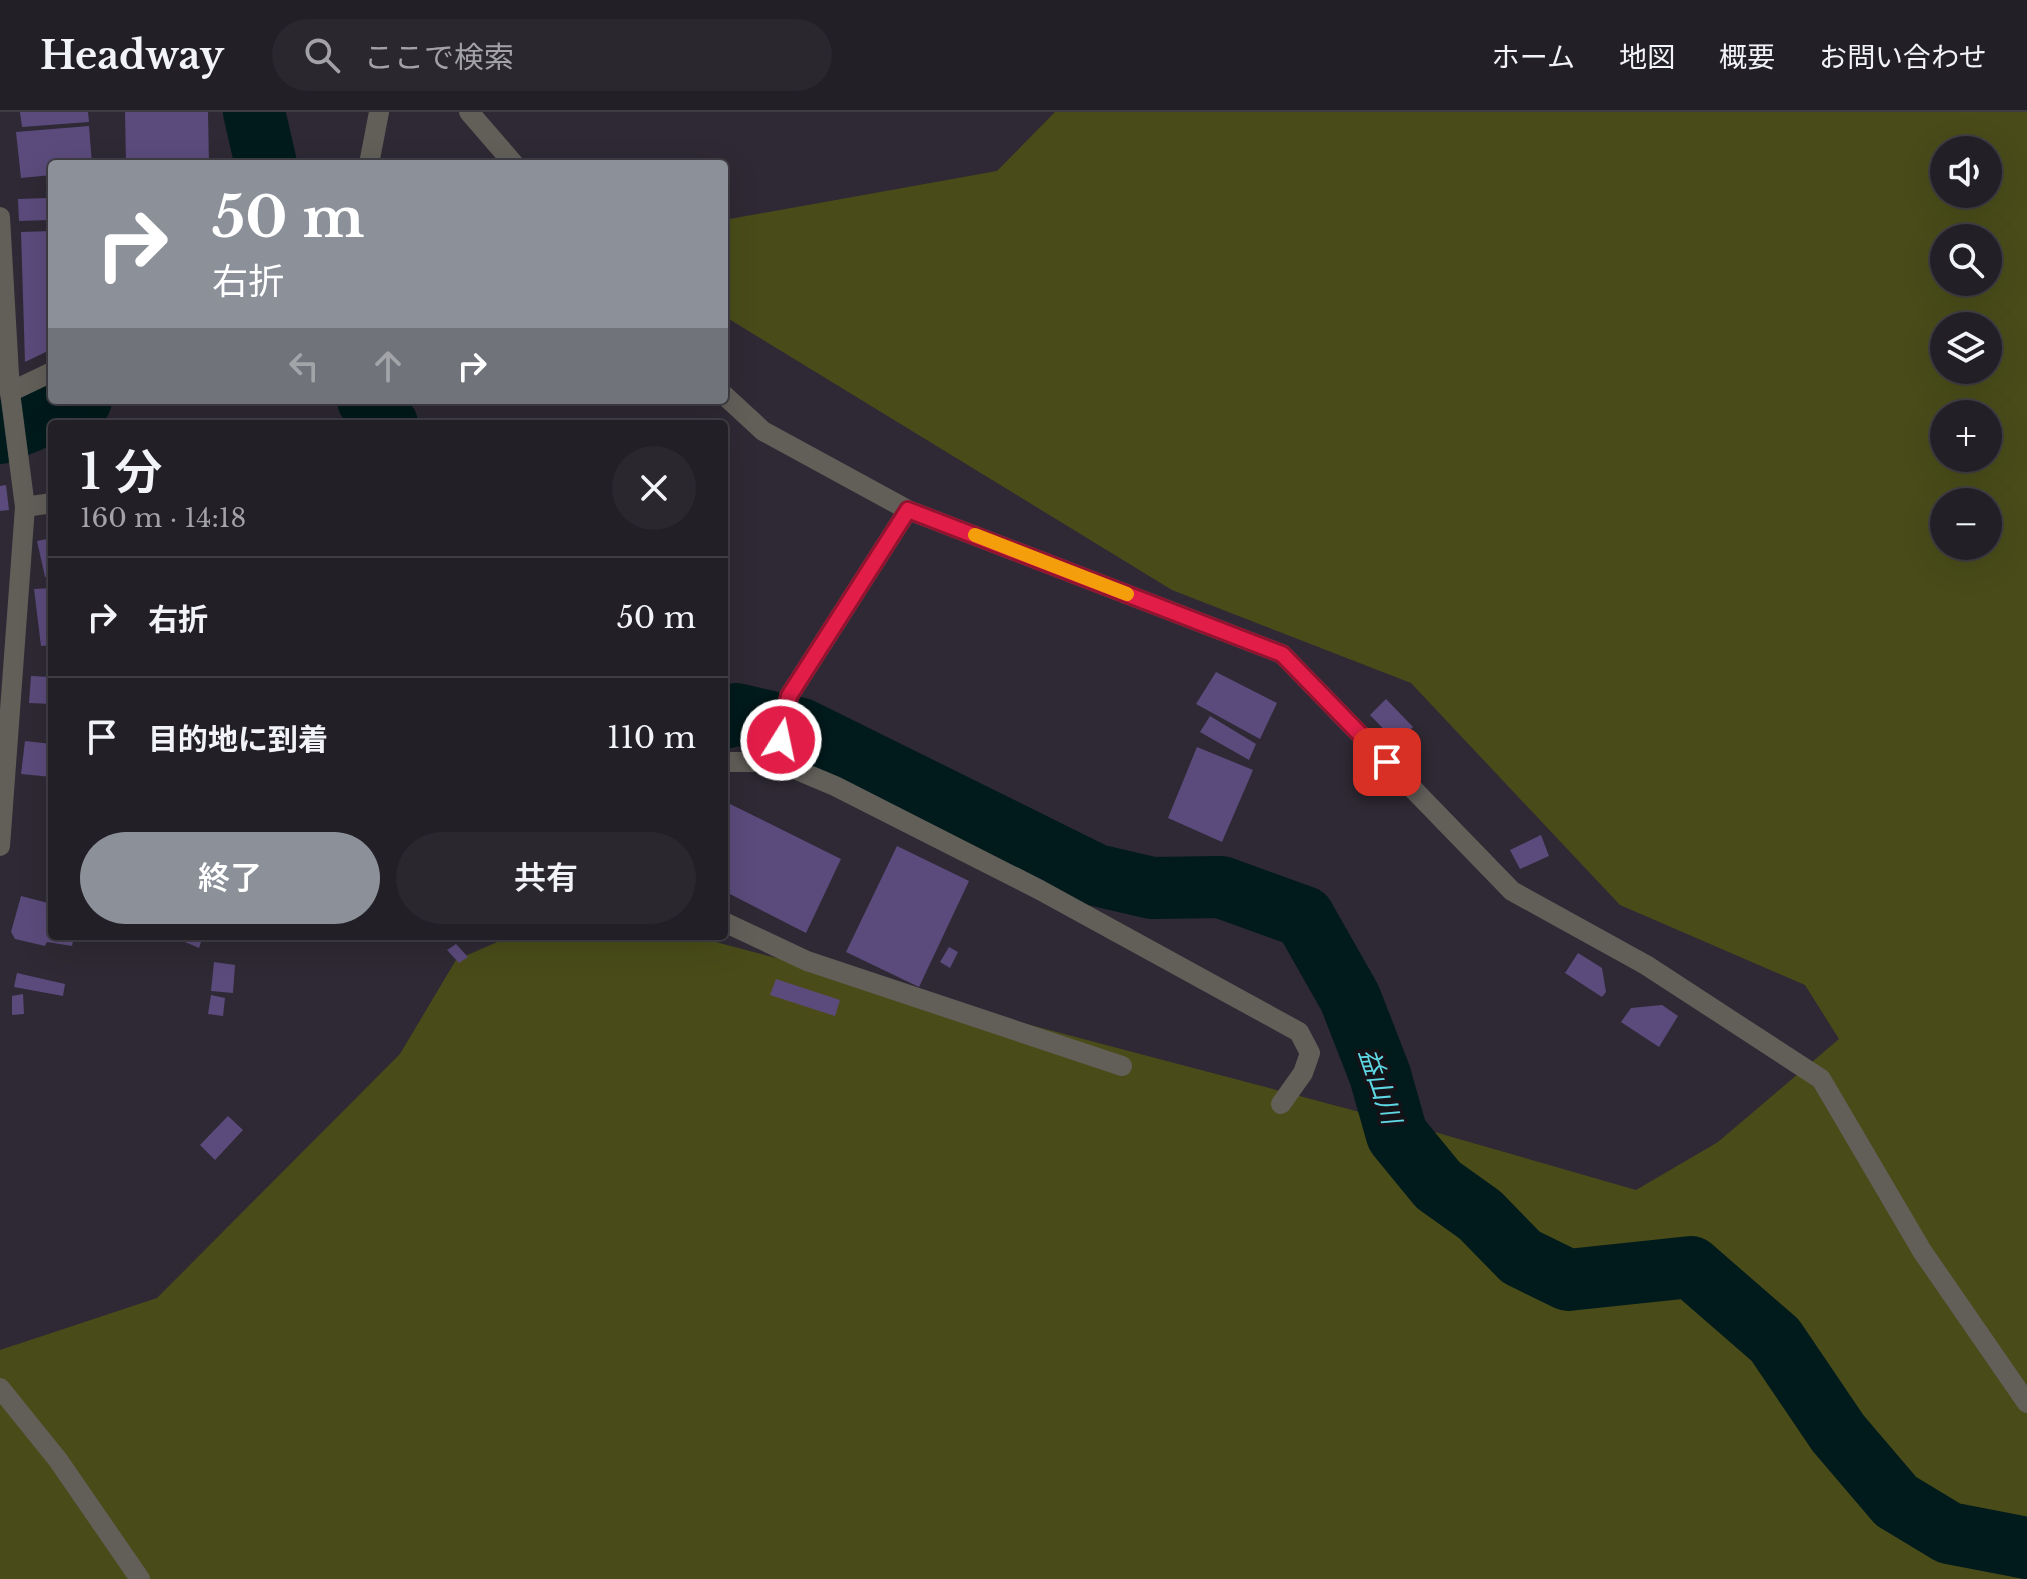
<!DOCTYPE html>
<html lang="ja">
<head>
<meta charset="utf-8">
<style>
	body { margin:0; font-family:"Libre Baskerville","Noto Sans JP",serif; background:#2a272f; color:#f1f3f6; height:100vh; display:flex; flex-direction:column; font-size:30px; white-space:nowrap }
	* { box-sizing:border-box; margin:0 }
	p { font-size:26px; color:#a2a2a7 }
	.icon { flex:none; width:44px; height:44px; fill:none; stroke:currentColor; stroke-width:2; stroke-linecap:round; stroke-linejoin:round }
	.map { position:relative; flex:1; overflow:hidden }
	.sheet { position:absolute; left:48px; top:308px; width:680px; height:520px; display:flex; flex-direction:column; background:#221f27; border-radius:8px; box-shadow:0 8px 32px #0002,0 0 0 2px #3f3d44 }
	.sheet>* { flex:none }
	.guide { position:absolute; left:48px; top:48px; width:680px; height:244px; border-radius:8px; box-shadow:0 8px 32px #0002,0 0 0 2px #3f3d44; background:#8c9099; color:#fff; overflow:hidden }
	.controls { position:absolute; left:1930px; top:24px; display:grid; gap:16px }
	.controls a { display:grid; place-items:center; width:72px; height:72px; border-radius:50%; background:#221f27; box-shadow:0 8px 32px #0002,0 0 0 2px #3f3d44; font-size:40px }
	.pin { position:absolute; display:grid; place-items:center; width:68px; height:68px; color:#fff; margin:-34px; border-radius:16px; box-shadow:0 4px 12px #0006 }
	.me { position:absolute; width:88px; margin:-44px; rotate:10deg; stroke-linejoin:round; filter:drop-shadow(0 0 6px #0008) }
	.turn { display:flex; align-items:center; gap:28px; height:168px; padding:0 32px; font-size:36px }
	.turn .icon { width:104px; height:104px; stroke-width:2.5 }
	.turn b { display:block; font-size:56px; line-height:68px }
	.lanes { display:flex; align-items:center; height:76px; padding:0 32px; background:#0003; justify-content:center; gap:40px; direction:ltr }
	.lanes .off { opacity:.35 }
	.round { display:grid; place-items:center; flex:none; width:84px; height:84px; border-radius:42px; background:#2a272f }
	.overview { display:flex; align-items:center; justify-content:space-between; height:136px; padding:0 32px }
	h1 { font-size:48px; font-weight:600; line-height:60px }
	.cta { display:flex; gap:16px; margin-top:auto; padding:16px 32px }
	.cta a { flex:1; height:92px; border-radius:48px; background:#8c9099; color:#fff; font-size:32px; font-weight:600; line-height:92px; text-align:center }
	.cta a+a { background:#2a272f; color:#f1f3f6 }
	ul { padding:0; list-style:none }
	li { display:flex; align-items:center; gap:24px; height:120px; padding:0 32px; border-top:2px solid #3f3d44 }
	li div { flex:1 }
	li b { display:block; font-size:30px }
	li em { font-style:normal }
	header { display:flex; align-items:center; gap:48px; box-sizing:border-box; height:112px; padding:0 40px; background:#221f27; border-bottom:2px solid #3f3d44 }
	header strong { font-size:38px }
	nav { display:flex; gap:44px; margin-inline-start:auto; font-size:28px }
	.search { width:560px; height:72px; background:#2a272f; display:flex; align-items:center; gap:20px; box-sizing:border-box; padding:0 28px; border-radius:44px; color:#a2a2a7; font-size:30px }
	.map>svg:first-child { display:block }
	.green { fill:#494c19; fill-rule:evenodd }
	.lines { fill:none; stroke-linecap:round; stroke-linejoin:round }
	.river { stroke:#011a1c; stroke-width:62 }
	.building { fill:#5b4b7c }
	.minor { stroke:#625f59; stroke-width:20 }
	.route-casing { stroke:#92132f; stroke-width:20 }
	.route { stroke:#e11d48; stroke-width:14 }
	.slow { stroke:#f59e0b; stroke-width:14 }
	.labels { text-anchor:middle; stroke-width:7; stroke-linejoin:round; paint-order:stroke }
	.water-label { font-size:26px; font-style:italic; fill:#5ed8e4; stroke:#151318 }
</style>
</head>
<body>
<header>
<strong>Headway</strong>
<div class="search"><svg class="icon" aria-label="search" viewBox="0 0 24 24"><circle cx="10" cy="10" r="6"/><path d="M15 15l6 6"/></svg>ここで検索</div>
<nav><a>ホーム</a><a>地図</a><a>概要</a><a>お問い合わせ</a></nav>
</header>
<div class="map">
<svg width="2027" height="1467" viewBox="0 0 2027 1467">
	<rect width="100%" height="100%" fill="#2e2934"/>
	<!-- green -->
	<path class="green" d="M1055,0H2027V1467H0V1238L157,1186L400,942L456,848L511,824H693L1424,1017L1636,1078L1718,1030L1839,927L1805,873L1620,793L1411,571L1172,478L724,204V108L997,59ZM1944,38H1988V82H1944ZM1944,126H1988V170H1944ZM1944,214H1988V258H1944ZM1944,302H1988V346H1944ZM1944,390H1988V434H1944Z"/>
	<g class="lines">
		<!-- river -->
		<g class="river">
			<path d="M254,0L266,52"/>
			<path d="M368,288L387,312"/>
			<path d="M0,321L81,288"/>
			<path d="M724,606L736,602L801,617L1096,763L1152,776L1221,775L1304,805L1350,886L1380,963L1397,1023L1438,1073L1480,1103L1521,1145L1568,1168L1691,1155L1775,1228L1838,1321L1896,1389L1949,1421L2027,1436"/>
		</g>
	</g>
	<!-- building -->
	<g class="building">
		<path d="M20,0H88L89,10L22,15Z"/>
		<path d="M125,0H208L209,52H126Z"/>
		<path d="M89,14L92,52H52V63L21,66L16,20Z"/>
		<path d="M48,86L49,108L19,109L18,87Z"/>
		<path d="M52,119V237L25,250L21,120Z"/>
		<path d="M6,373L9,398L0,399V374Z"/>
		<path d="M52,426V463L45,465L37,429Z"/>
		<path d="M52,476V533L41,534L34,477Z"/>
		<path d="M1216,560L1277,591L1260,627L1196,592Z"/>
		<path d="M31,564L52,565V592L29,591Z"/>
		<path d="M1386,587L1413,615L1397,631L1370,603Z"/>
		<path d="M1210,604L1256,632L1249,648L1200,620Z"/>
		<path d="M25,629L52,632V665L21,662Z"/>
		<path d="M1197,635L1253,658L1222,730L1168,706Z"/>
		<path d="M724,689L841,747L806,821L724,779Z"/>
		<path d="M1541,723L1549,744L1520,757L1510,738Z"/>
		<path d="M897,734L969,769L919,875L846,840Z"/>
		<path d="M21,784L52,792V824H74L72,834L47,830L45,834L15,827L11,820Z"/>
		<path d="M179,824H203L199,836L178,827Z"/>
		<path d="M456,832L468,845L459,851L447,838Z"/>
		<path d="M949,835L958,840L950,856L940,850Z"/>
		<path d="M1578,841L1602,856L1606,880L1602,885L1565,861Z"/>
		<path d="M214,850L235,853L233,881L211,879Z"/>
		<path d="M17,861L65,872L63,884L14,875Z"/>
		<path d="M776,867L840,888L835,904L770,883Z"/>
		<path d="M23,882L24,902L12,903V884Z"/>
		<path d="M211,883L225,886L223,904L208,902Z"/>
		<path d="M1662,893L1678,904L1659,935L1621,910L1631,896Z"/>
		<path d="M228,1004L243,1018L215,1048L200,1033Z"/>
	</g>
	<g class="lines">
		<!-- minor -->
		<g class="minor">
			<path d="M469,0L514,52"/>
			<path d="M369,52L379,0"/>
			<path d="M0,105L10,280L25,395L0,734"/>
			<path d="M10,280L52,260"/>
			<path d="M724,283L763,319L908,398L1282,542L1512,779L1646,853L1821,967L1922,1139L2027,1291"/>
			<path d="M25,395L52,391"/>
			<path d="M724,650H778L835,674L1040,778L1299,920L1310,941L1303,961L1281,992"/>
			<path d="M778,650L789,584L908,398"/>
			<path d="M724,810L807,849L1122,954"/>
			<path d="M0,1276L58,1348L140,1467"/>
		</g>
	</g>
	<g class="lines">
		<defs>
			<path id="route" d="M781,628L789,584L908,398L1282,542L1387,650"/>
		</defs>
		<!-- route casing -->
		<use href="#route" class="route-casing"/>
		<!-- route -->
		<use href="#route" class="route"/>
		<!-- slow -->
		<path class="slow" d="M975,423L1127,482"/>
	</g>
	<g class="labels">
		<!-- water labels -->
		<g class="water-label">
			<text transform="translate(1380 974) rotate(71)" y="9">益山川</text>
		</g>
	</g>
</svg>
<div class="controls">
<a><svg class="icon" aria-label="sound" viewBox="0 0 24 24"><path d="M4 9h4l5-4v14l-5-4H4zM17 9q2 3 0 6"/></svg></a>
<a><svg class="icon" aria-label="search" viewBox="0 0 24 24"><circle cx="10" cy="10" r="6"/><path d="M15 15l6 6"/></svg></a>
<a><svg class="icon" aria-label="layers" viewBox="0 0 24 24"><path d="M12 4l9 5-9 5-9-5zM3 14l9 5 9-5"/></svg></a>
<a>+</a>
<a>−</a>
</div>
<div class="pin" style="left:1387px;top:650px;background:#d93025"><svg class="icon" aria-label="arrive" viewBox="0 0 24 24"><path d="M6 21V4h12l-3 4 3 4H6"/></svg></div>
<svg class="me" style="left:781px;top:628px" viewBox="-20 -20 40 40"><circle r="17" fill="#e11d48" stroke="#fff" stroke-width="3"/><path d="M0-11L8 9 0 5-8 9z" fill="#fff"/></svg>
<div class="guide">
<div class="turn"><svg class="icon" aria-label="right" viewBox="0 0 24 24"><path d="M7 20v-9h11M14 6l5 5-5 5"/></svg><div><b>50 m</b>右折</div></div>
<div class="lanes"><svg class="icon off" aria-label="left" viewBox="0 0 24 24"><path d="M17 20v-9H6M10 6l-5 5 5 5"/></svg><svg class="icon off" aria-label="ahead" viewBox="0 0 24 24"><path d="M12 20V5M6 11l6-6 6 6"/></svg><svg class="icon" aria-label="right" viewBox="0 0 24 24"><path d="M7 20v-9h11M14 6l5 5-5 5"/></svg></div>
</div>
<section class="sheet">
<div class="overview"><div><h1>1 分</h1><p>160 m · 14:18</p></div><a class="round"><svg class="icon" aria-label="close" viewBox="0 0 24 24"><path d="M6 6l12 12M18 6L6 18"/></svg></a></div>
<ul>
<li><svg class="icon" aria-label="right" viewBox="0 0 24 24"><path d="M7 20v-9h11M14 6l5 5-5 5"/></svg><div><b>右折</b></div><em>50 m</em></li>
<li><svg class="icon" aria-label="arrive" viewBox="0 0 24 24"><path d="M6 21V4h12l-3 4 3 4H6"/></svg><div><b>目的地に到着</b></div><em>110 m</em></li>
</ul>
<div class="cta"><a>終了</a><a>共有</a></div>
</section>
</div>
</body>
</html>
